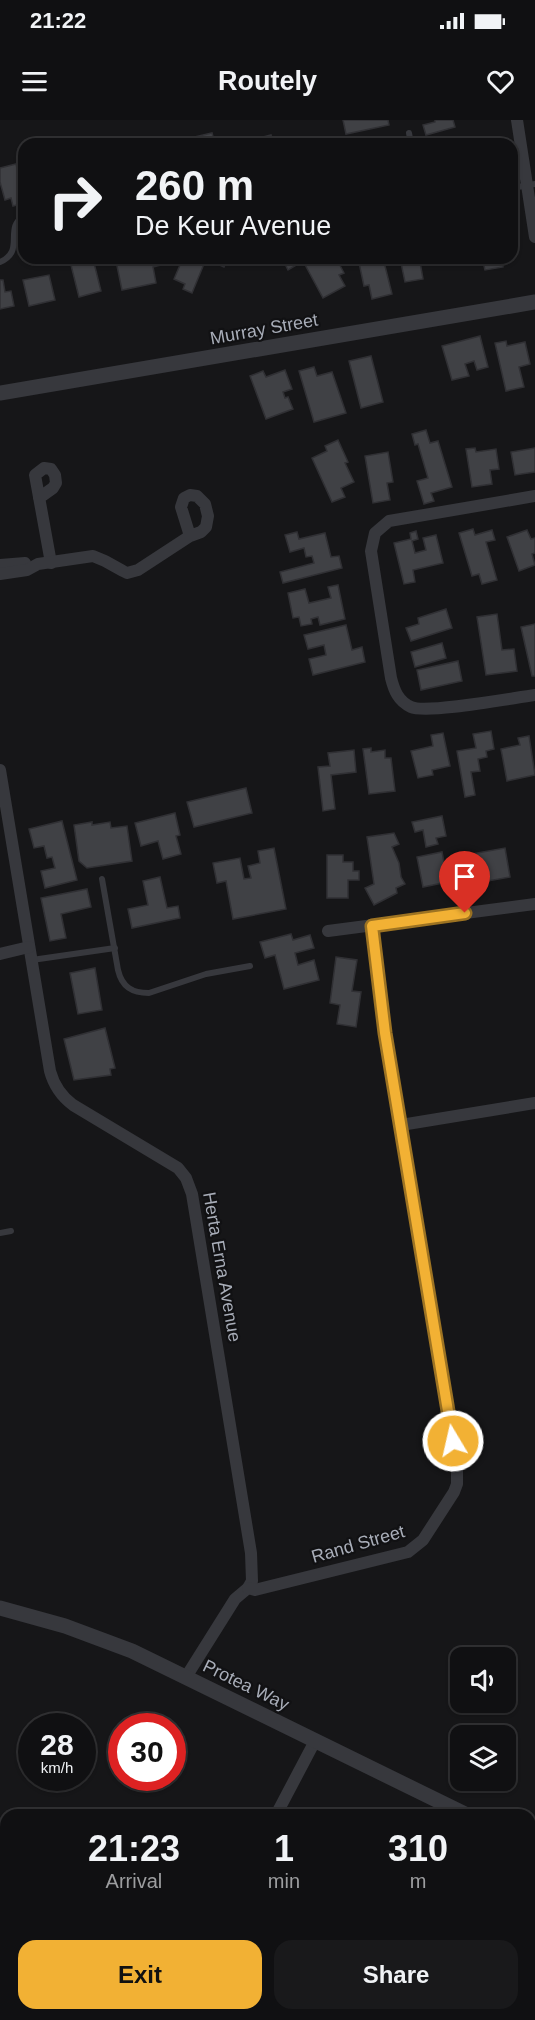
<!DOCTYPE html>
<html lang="en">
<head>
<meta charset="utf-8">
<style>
	body { margin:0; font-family:Arial,sans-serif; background:#19191b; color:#f1f3f6; height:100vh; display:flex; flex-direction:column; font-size:22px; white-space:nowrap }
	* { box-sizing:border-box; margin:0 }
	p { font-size:20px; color:#9c9d9f }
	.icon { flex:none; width:33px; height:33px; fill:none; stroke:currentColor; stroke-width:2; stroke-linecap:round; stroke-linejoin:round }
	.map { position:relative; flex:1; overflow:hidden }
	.sheet { position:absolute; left:0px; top:1689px; width:536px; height:212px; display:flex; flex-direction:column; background:#101012; border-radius:18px 18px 0 0; box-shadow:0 2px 4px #0004,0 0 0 2px #303032 }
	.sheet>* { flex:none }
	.guide { position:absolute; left:18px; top:18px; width:500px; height:126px; border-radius:18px; box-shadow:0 2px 4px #0004,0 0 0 2px #303032; background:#101012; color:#f1f3f6; overflow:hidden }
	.controls { position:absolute; left:450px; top:1527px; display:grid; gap:12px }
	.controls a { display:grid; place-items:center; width:66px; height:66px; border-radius:12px; background:#101012; box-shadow:0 2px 4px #0004,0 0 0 2px #303032; font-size:30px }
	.speed { position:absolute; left:18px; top:1593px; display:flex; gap:12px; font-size:30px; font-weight:700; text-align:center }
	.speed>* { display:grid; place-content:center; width:78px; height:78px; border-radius:50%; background:#101012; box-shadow:0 2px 4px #0004,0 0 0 2px #303032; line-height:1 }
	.speed small { font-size:15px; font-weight:400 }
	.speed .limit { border:9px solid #d22; background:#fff; color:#111 }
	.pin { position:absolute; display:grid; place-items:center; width:51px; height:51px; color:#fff; margin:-62px -26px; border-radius:50% 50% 50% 0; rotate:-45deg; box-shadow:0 0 6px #0007 }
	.pin .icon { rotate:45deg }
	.me { position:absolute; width:66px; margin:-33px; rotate:351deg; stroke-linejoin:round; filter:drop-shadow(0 0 4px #0008) }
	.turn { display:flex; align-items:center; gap:21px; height:126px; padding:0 18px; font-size:27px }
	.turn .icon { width:78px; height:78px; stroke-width:2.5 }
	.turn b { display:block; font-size:42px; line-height:51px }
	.eta { display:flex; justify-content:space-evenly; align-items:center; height:102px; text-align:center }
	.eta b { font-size:36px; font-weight:600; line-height:42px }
	.button { display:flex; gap:12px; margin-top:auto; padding:12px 18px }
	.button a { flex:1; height:69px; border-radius:18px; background:#f2b134; color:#111; font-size:24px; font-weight:600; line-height:69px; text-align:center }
	.button a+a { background:#19191b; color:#f1f3f6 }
	.status { display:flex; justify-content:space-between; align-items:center; height:42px; padding:0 30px; background:#101012; direction:ltr }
	.status svg { height:16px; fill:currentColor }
	header { display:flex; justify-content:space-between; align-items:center; height:78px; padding:0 18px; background:#101012; font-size:27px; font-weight:600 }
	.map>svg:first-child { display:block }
	.green { fill:#1e261f }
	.building { fill:#404145; stroke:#303034; stroke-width:1.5 }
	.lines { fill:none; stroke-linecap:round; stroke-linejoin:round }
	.path { stroke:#3d3f44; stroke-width:2; stroke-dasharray:3 4.5; stroke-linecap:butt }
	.service { stroke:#37383d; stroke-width:6 }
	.minor { stroke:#37383d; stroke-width:12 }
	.tertiary { stroke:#37383d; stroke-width:15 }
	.route-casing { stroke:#9d7322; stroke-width:15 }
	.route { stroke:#f2b134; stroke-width:10 }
	.labels { text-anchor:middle; stroke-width:4.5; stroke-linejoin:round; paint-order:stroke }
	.street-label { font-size:18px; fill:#a8adb8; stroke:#111113 }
</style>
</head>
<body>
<div class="status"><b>21:22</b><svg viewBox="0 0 49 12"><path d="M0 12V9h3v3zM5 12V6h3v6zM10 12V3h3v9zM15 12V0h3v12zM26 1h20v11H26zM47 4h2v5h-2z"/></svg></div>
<header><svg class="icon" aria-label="menu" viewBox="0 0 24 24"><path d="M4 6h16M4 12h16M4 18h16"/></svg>Routely<svg class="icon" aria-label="heart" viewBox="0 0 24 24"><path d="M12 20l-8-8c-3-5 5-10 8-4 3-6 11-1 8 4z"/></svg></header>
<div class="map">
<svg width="535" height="1900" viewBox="0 0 535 1900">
	<rect width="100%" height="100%" fill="#161618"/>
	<!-- green -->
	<g class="green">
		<path d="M0,1788L6,1791V1894L156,1895L153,1900H9L0,1895Z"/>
		<path d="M535,1831V1900H480L484,1895L530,1894V1838Z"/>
	</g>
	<!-- building -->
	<g class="building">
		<path d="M343,0H388L389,5L346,14Z"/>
		<path d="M435,0H453L455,7L426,15L423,5L435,2Z"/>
		<path d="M212,13L215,24H191L190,18Z"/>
		<path d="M271,15L273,24H260L259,18Z"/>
		<path d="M16,44L19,56L24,54V83L13,86L11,78L5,80L0,62V48Z"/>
		<path d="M132,138L133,142L152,138H164L165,144L153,147L156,163L122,170L116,141Z"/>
		<path d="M183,138H228L224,147L206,139L192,173L183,169L185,164L174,159Z"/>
		<path d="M282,138H336L344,153L339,155L345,166L323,178L303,141L288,150Z"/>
		<path d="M358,138H383L392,174L372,179L369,165L364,166Z"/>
		<path d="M400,138H428V140L420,142L423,159L405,162Z"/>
		<path d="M482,138H502L503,147L485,150Z"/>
		<path d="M93,139L101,171L79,177L71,145Z"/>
		<path d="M49,155L55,180L29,186L23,160Z"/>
		<path d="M0,160H3L5,172L11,171L14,186L0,189Z"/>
		<path d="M480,216L488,247L477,250L474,241L465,244L469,256L452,260L442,226Z"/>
		<path d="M506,221L507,226L525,222L530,244L519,247L524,267L506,271L495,223Z"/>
		<path d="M371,236L383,282L361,288L349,241Z"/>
		<path d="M314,247L317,256L332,252L346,293L314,302L299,251Z"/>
		<path d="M285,250L292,269L283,272L285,278L288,277L293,289L266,299L250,256L263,251L266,257Z"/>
		<path d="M426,310L430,323L438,321L452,367L431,373L434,381L424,384L417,361L428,358L418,324L415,325L412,314Z"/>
		<path d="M338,320L348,342L345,343L354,362L341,368L345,377L332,382L312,338L327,331L325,326Z"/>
		<path d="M475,328L476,332L496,329L499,349L490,350L492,364L472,367L466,329Z"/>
		<path d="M535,328V352L515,355L511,332Z"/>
		<path d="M388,332L393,362L387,363L390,380L373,383L365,336Z"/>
		<path d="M473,409L475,415L492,410L495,420L486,422L497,460L482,464L479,454L472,456L459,413Z"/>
		<path d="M527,410L531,419L535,418V433L532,434L535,445L519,451L507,417Z"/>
		<path d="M416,411L418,419L412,421L415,433L426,430L423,418L436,415L443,443L413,450L415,462L404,464L394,423L411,419L410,413Z"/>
		<path d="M297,412L299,419L325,413L331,437L339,436L342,448L283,463L280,452L314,443L312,436L306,437L304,428L290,432L285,415Z"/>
		<path d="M338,465L345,499L320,505L318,497L311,499L312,504L301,506L299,497L293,498L288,473L305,469L309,483L331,478L328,467Z"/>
		<path d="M446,489L452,508L411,521L406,508L419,504L418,498Z"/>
		<path d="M497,494L502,530L514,529L517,551L486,555L477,497Z"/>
		<path d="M535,504V556H532L521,507Z"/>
		<path d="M346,505L352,530L362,527L365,542L313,555L309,539L326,535L324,525L308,529L304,515Z"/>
		<path d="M442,523L446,538L415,547L411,532Z"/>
		<path d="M458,541L462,561L421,570L417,550Z"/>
		<path d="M491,611L494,629L486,631L487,637L478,639L480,651L471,652L475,675L465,677L457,631L476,628L473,614Z"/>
		<path d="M443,613L450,646L432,650L433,655L418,658L411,631L433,626L431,615Z"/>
		<path d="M529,616L535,655L507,661L501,629L520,625L518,618Z"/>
		<path d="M371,628V632L385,630V638H391L395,671L369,674L363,629Z"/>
		<path d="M354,630L356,652L331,655L335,689L323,691L318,647L330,646L328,633Z"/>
		<path d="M246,668L252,693L194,707L187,682Z"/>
		<path d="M175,693L180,715L176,716L181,734L163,739L158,721L141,726L135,703Z"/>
		<path d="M442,696L446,716L436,718L438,724L426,727L423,710L415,712L412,702Z"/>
		<path d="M62,701L77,760L45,768L41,751L55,748L52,737L47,738L44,726L34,728L29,709Z"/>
		<path d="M92,702V705L110,702L111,708L127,706L132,741L87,748L79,741L74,705Z"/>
		<path d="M394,713L399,724L392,727L399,743L401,757L405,764L396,768L397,773L374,785L365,768L374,764L367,717Z"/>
		<path d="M274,728L286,789L233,799L226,761L217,763L213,743L240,738L244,759L251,758L248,746L260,743L258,731Z"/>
		<path d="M505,728L510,757L477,763L471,734Z"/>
		<path d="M442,732L448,762L423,767L417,737Z"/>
		<path d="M327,735H343V742H353V751H359V760H348V778H327Z"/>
		<path d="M160,757L167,788L178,786L180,798L132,808L128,789L148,785L143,761Z"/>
		<path d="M87,769L91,787L61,794L66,818L50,821L41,778Z"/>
		<path d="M291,814L293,820L310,815L314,828L295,833L298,845L314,840L319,860L284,869L275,835L265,838L260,822Z"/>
		<path d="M336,837L357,840L352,871L361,872L356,907L337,904L340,885L330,883Z"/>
		<path d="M95,848L102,890L78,894L70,853Z"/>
		<path d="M105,908L115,948L110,949L111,955L74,960L64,919Z"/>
	</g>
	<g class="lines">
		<!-- path -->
		<path class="path" d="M0,1840L6,1841"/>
		<!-- service -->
		<g class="service">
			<path d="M409,13L411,24"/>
			<path d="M309,24L310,21"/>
			<path d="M512,68L535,64"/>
			<path d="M0,142C26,131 3,108 24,96"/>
			<path d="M102,759L118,850C122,867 132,873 149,873L206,854L250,846"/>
			<path d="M32,840L115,828"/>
			<path d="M0,1113L11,1111"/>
		</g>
		<!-- minor -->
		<g class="minor">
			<path d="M517,0L535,117"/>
			<path d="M535,376L389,401L375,413L371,431L391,558C394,570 398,581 411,587C427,594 512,578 535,575"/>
			<path d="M39,378L53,368L56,363L55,355L51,349L44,348L35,355L51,443"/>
			<path d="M0,445L25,443"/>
			<path d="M0,454L27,450L38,444L93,436L105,441L123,451L127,453L138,450L190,416L201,412L206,407L208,396L205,384L197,376L190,375L184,378L181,387L190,416"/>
			<path d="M0,650L50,951C54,966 61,976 73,985L178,1048L186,1058L192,1074L251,1433L252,1461L248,1468L235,1479L186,1557"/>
			<path d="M328,811L535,784"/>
			<path d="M0,834L29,827"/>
			<path d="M401,1005L535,983"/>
			<path d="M248,1468L255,1470L408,1432L423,1420L454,1372L457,1364V1344L385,913L372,806"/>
			<path d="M276,1695L315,1621"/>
			<path d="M272,1894L281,1900"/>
		</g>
		<!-- tertiary -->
		<g class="tertiary">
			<path d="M0,273L535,182"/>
			<path d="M0,1488L65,1506L132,1531L467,1695"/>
			<path d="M530,1717H535"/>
		</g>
	</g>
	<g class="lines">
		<defs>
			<path id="route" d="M453,1321L385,913L372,806L465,793"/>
		</defs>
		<!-- route casing -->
		<use href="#route" class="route-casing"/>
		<!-- route -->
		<use href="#route" class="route"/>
	</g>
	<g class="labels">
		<!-- street labels -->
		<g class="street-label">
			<text transform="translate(264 209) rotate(-10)" y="6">Murray Street</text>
			<text transform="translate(222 1147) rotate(80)" y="6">Herta Erna Avenue</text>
			<text transform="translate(358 1424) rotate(-16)" y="6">Rand Street</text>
			<text transform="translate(246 1565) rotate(26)" y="6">Protea Way</text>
		</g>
	</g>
</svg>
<div class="controls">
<a><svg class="icon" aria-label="sound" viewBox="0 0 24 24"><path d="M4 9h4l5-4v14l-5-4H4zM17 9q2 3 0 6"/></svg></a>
<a><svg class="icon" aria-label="layers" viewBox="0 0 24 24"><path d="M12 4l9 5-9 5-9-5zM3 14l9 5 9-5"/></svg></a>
</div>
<div class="speed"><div>28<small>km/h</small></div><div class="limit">30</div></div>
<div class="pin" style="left:465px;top:793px;background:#d93025"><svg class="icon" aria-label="arrive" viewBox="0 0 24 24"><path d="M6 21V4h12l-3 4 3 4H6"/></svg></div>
<svg class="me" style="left:453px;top:1321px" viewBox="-20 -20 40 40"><circle r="17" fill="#f2b134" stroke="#fff" stroke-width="3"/><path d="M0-11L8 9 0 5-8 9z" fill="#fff"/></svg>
<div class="guide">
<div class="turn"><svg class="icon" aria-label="right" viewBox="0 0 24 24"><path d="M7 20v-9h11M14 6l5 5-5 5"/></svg><div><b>260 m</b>De Keur Avenue</div></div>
</div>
<section class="sheet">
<div class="eta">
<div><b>21:23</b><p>Arrival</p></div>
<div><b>1</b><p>min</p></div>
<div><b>310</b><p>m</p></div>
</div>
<div class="button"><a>Exit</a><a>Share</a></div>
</section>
</div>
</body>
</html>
